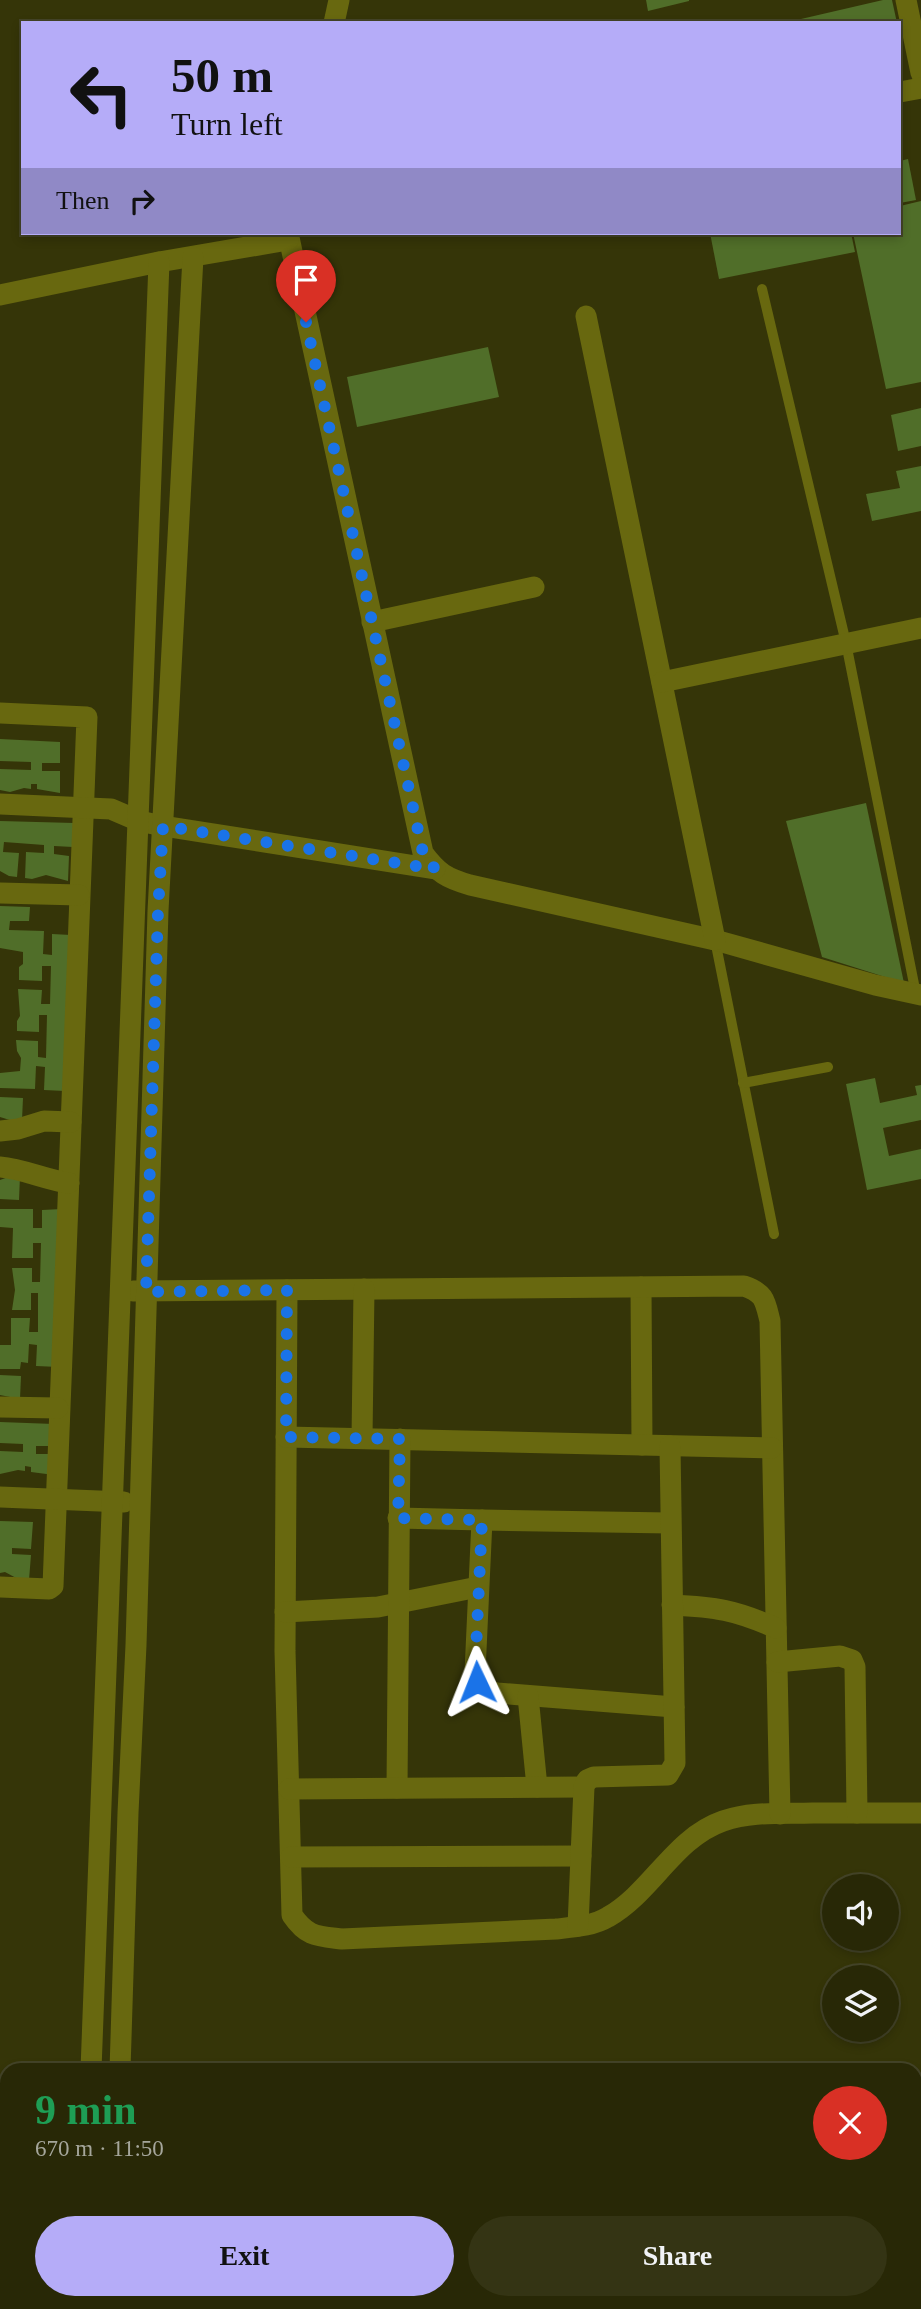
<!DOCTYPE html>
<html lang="en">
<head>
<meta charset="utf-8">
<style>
	body { margin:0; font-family:Georgia,serif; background:#343414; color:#f1f3f6; height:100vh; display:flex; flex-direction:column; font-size:26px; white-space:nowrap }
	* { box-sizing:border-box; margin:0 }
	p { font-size:23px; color:#a5a69b }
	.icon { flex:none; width:38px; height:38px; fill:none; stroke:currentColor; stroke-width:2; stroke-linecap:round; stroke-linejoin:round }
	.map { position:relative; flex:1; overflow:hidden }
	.sheet { position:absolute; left:0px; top:2063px; width:922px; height:247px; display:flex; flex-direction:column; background:#282806; border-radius:21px 21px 0 0; box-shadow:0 4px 10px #0003,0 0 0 2px #444428 }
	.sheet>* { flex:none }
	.hud { position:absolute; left:21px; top:21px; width:880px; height:214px; border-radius:0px; box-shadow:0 4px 10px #0003,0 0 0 2px #444428; background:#b5acf8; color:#111; overflow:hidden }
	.fabs { position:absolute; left:822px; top:1874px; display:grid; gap:14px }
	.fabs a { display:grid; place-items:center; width:77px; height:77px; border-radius:50%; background:#282806; box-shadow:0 4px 10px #0003,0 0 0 2px #444428; font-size:35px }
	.pin { position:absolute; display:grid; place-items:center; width:60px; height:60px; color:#fff; margin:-72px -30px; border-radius:50% 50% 50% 0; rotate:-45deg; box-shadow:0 0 7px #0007 }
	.pin .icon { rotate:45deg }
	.me { position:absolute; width:77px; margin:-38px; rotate:358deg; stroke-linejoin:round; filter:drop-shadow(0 0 5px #0008) }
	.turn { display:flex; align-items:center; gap:24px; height:147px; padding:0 35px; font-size:32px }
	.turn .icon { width:91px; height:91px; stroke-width:2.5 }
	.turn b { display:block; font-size:49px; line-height:60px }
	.then { display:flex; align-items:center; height:66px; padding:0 35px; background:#0003; gap:14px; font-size:26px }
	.round { display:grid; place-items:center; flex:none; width:74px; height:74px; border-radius:37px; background:#343414 }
	.overview { display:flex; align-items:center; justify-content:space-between; height:119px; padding:0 35px }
	h1 { font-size:42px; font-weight:700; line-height:52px; color:#1e9e55 }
	.primary-button { display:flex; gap:14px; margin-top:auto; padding:14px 35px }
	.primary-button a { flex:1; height:80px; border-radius:42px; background:#b5acf8; color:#111; font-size:28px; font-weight:700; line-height:80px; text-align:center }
	.primary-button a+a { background:#343414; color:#f1f3f6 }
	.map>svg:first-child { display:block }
	.building { fill:#506e29 }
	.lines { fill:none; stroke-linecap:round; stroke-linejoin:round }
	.lane { stroke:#68680f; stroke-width:10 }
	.street { stroke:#68680f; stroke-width:21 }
	.route { stroke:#1a73e8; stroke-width:12; stroke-dasharray:0 21.6 }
</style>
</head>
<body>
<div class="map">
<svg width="921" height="2309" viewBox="0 0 921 2309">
	<rect width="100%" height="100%" fill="#353508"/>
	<!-- building -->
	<g class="building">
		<path d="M646,0H689V1L648,11Z"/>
		<path d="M883,0H892L897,23H802L801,19Z"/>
		<path d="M908,159L916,200L900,203V161Z"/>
		<path d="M921,201V382L886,389L853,233H900V206Z"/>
		<path d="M710,233H851L855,252L719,279Z"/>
		<path d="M488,347L499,397L357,427L347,377Z"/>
		<path d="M921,408V446L898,451L891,415Z"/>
		<path d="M921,466V511L872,521L866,494L900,488L896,471Z"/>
		<path d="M0,739L60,742V763H42V771H60V793L37,789V784H31V789L24,788L10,792L0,790V769L31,770V762L0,761Z"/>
		<path d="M866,803L904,983L822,957L786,821Z"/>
		<path d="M0,821L74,823L73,847L54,846V854L69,856L68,881L46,875L32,879L25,878L26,852L44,853V845L4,842L3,852L19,853L17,877L9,876L0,871Z"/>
		<path d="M0,906L30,907L29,921H10L9,930L44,931L43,954L52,955V934L71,935L65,1091L44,1090L45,1067L36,1066L35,1089L0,1088V1073L20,1071L21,1058L17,1051L16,1040L38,1041V1057L46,1058L47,1015H39V1032L17,1031V1021L20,1016L18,989L42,990L41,1004H50L51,966H42V981L19,980V967L23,964V952L0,948Z"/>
		<path d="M875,1078L880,1103L917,1095L915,1086L921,1085V1120L883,1128L889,1156L921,1149V1179L867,1190L846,1084Z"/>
		<path d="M0,1097L23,1098L22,1120L13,1121L0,1117Z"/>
		<path d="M11,1176H20L19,1200L0,1199V1180Z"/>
		<path d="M0,1209H33V1228H42V1210L62,1209L59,1367L36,1366L37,1345L29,1344L28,1363L21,1362L20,1369H0V1345H11V1318H30L29,1332H38V1293H31V1310H12L15,1290L12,1268H32V1282H40L41,1243H33V1258H12L13,1228L0,1227Z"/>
		<path d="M0,1375L21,1376L20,1399L0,1395Z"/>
		<path d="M0,1422L54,1424V1446H36V1454H54V1475L31,1472V1467L25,1466V1471L18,1470L0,1474V1451L23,1452V1444L0,1443Z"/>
		<path d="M0,1521L33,1522L31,1549L12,1548V1554L31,1555L29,1580L18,1579L5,1572L0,1573Z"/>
	</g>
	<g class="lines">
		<!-- lane -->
		<g class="lane">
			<path d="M762,289L846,643L916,994"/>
			<path d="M715,940L774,1234"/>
			<path d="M743,1083L828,1067"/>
		</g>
		<!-- street -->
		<g class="street">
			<path d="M906,0L921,73"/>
			<path d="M334,23L339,0"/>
			<path d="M900,92L921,88"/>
			<path d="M288,233L423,853C438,873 446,878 470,885L715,940L875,985L921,995"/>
			<path d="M0,295L159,262L288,240"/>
			<path d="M586,316L715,940"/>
			<path d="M372,622L534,587"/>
			<path d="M662,682L921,628"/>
			<path d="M0,713L87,717L53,1586L49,1589L0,1587"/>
			<path d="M0,804L111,809L139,821L163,826L435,869"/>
			<path d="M0,893L79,895"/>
			<path d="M0,1131L18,1129L44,1121L71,1122"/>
			<path d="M0,1167C24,1169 46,1180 69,1183"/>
			<path d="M641,1287L642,1445"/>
			<path d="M287,1290L285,1651L292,1915C307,1937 317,1936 342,1939L556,1929C574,1927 593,1926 608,1917C652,1892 674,1838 723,1821C752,1811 783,1814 813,1813C849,1813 885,1813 921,1813"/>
			<path d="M133,1291L744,1286C765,1293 765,1301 770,1321L780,1814"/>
			<path d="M0,1407L58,1408"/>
			<path d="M286,1437L772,1448"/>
			<path d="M362,1438L364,1289"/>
			<path d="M0,1497L124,1502"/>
			<path d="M398,1518L482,1520L475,1672C478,1685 484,1691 497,1693L674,1707"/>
			<path d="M482,1520L670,1523"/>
			<path d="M672,1605C716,1607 735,1610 776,1628"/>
			<path d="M285,1612L378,1607L478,1587"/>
			<path d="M777,1662L840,1656L852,1660L855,1667L857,1813"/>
			<path d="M528,1696L537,1787"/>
			<path d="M397,1788L400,1439"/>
			<path d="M289,1789L584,1787"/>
			<path d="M291,1857L581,1856"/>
			<path d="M578,1926L584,1787L587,1780L594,1777L668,1775L675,1763L670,1446"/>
			<path d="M91,2070L159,262"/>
			<path d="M120,2070L128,1813L136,1645L158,911L193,257"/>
			<path d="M370,2303L436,2309"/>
			<path d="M83,2309V2303"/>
			<path d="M117,2309L118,2303"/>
		</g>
	</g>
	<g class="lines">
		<!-- route -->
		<path class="route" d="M306,322L423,853L435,869L163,826L158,911L146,1292L287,1290L286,1437L400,1439L398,1518L482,1520L475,1672L477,1682"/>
	</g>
</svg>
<div class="fabs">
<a><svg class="icon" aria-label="sound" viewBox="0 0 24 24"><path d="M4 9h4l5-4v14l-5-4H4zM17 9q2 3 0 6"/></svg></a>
<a><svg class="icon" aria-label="layers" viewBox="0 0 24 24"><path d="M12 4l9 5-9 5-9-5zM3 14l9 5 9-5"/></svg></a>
</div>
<div class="pin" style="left:306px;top:322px;background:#d93025"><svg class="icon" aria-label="arrive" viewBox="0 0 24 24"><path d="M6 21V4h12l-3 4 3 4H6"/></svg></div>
<svg class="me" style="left:477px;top:1682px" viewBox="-20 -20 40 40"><path d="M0-17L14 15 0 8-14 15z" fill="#1a73e8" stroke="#fff" stroke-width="4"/></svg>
<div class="hud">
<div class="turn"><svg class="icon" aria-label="left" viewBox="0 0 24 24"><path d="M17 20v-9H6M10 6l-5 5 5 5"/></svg><div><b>50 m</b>Turn left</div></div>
<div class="then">Then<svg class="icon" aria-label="right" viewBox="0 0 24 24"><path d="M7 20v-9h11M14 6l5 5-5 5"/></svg></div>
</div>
<section class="sheet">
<div class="overview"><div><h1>9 min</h1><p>670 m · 11:50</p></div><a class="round" style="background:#d93025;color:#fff"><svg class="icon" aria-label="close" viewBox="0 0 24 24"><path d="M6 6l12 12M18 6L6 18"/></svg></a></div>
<div class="primary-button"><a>Exit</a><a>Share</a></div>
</section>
</div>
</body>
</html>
